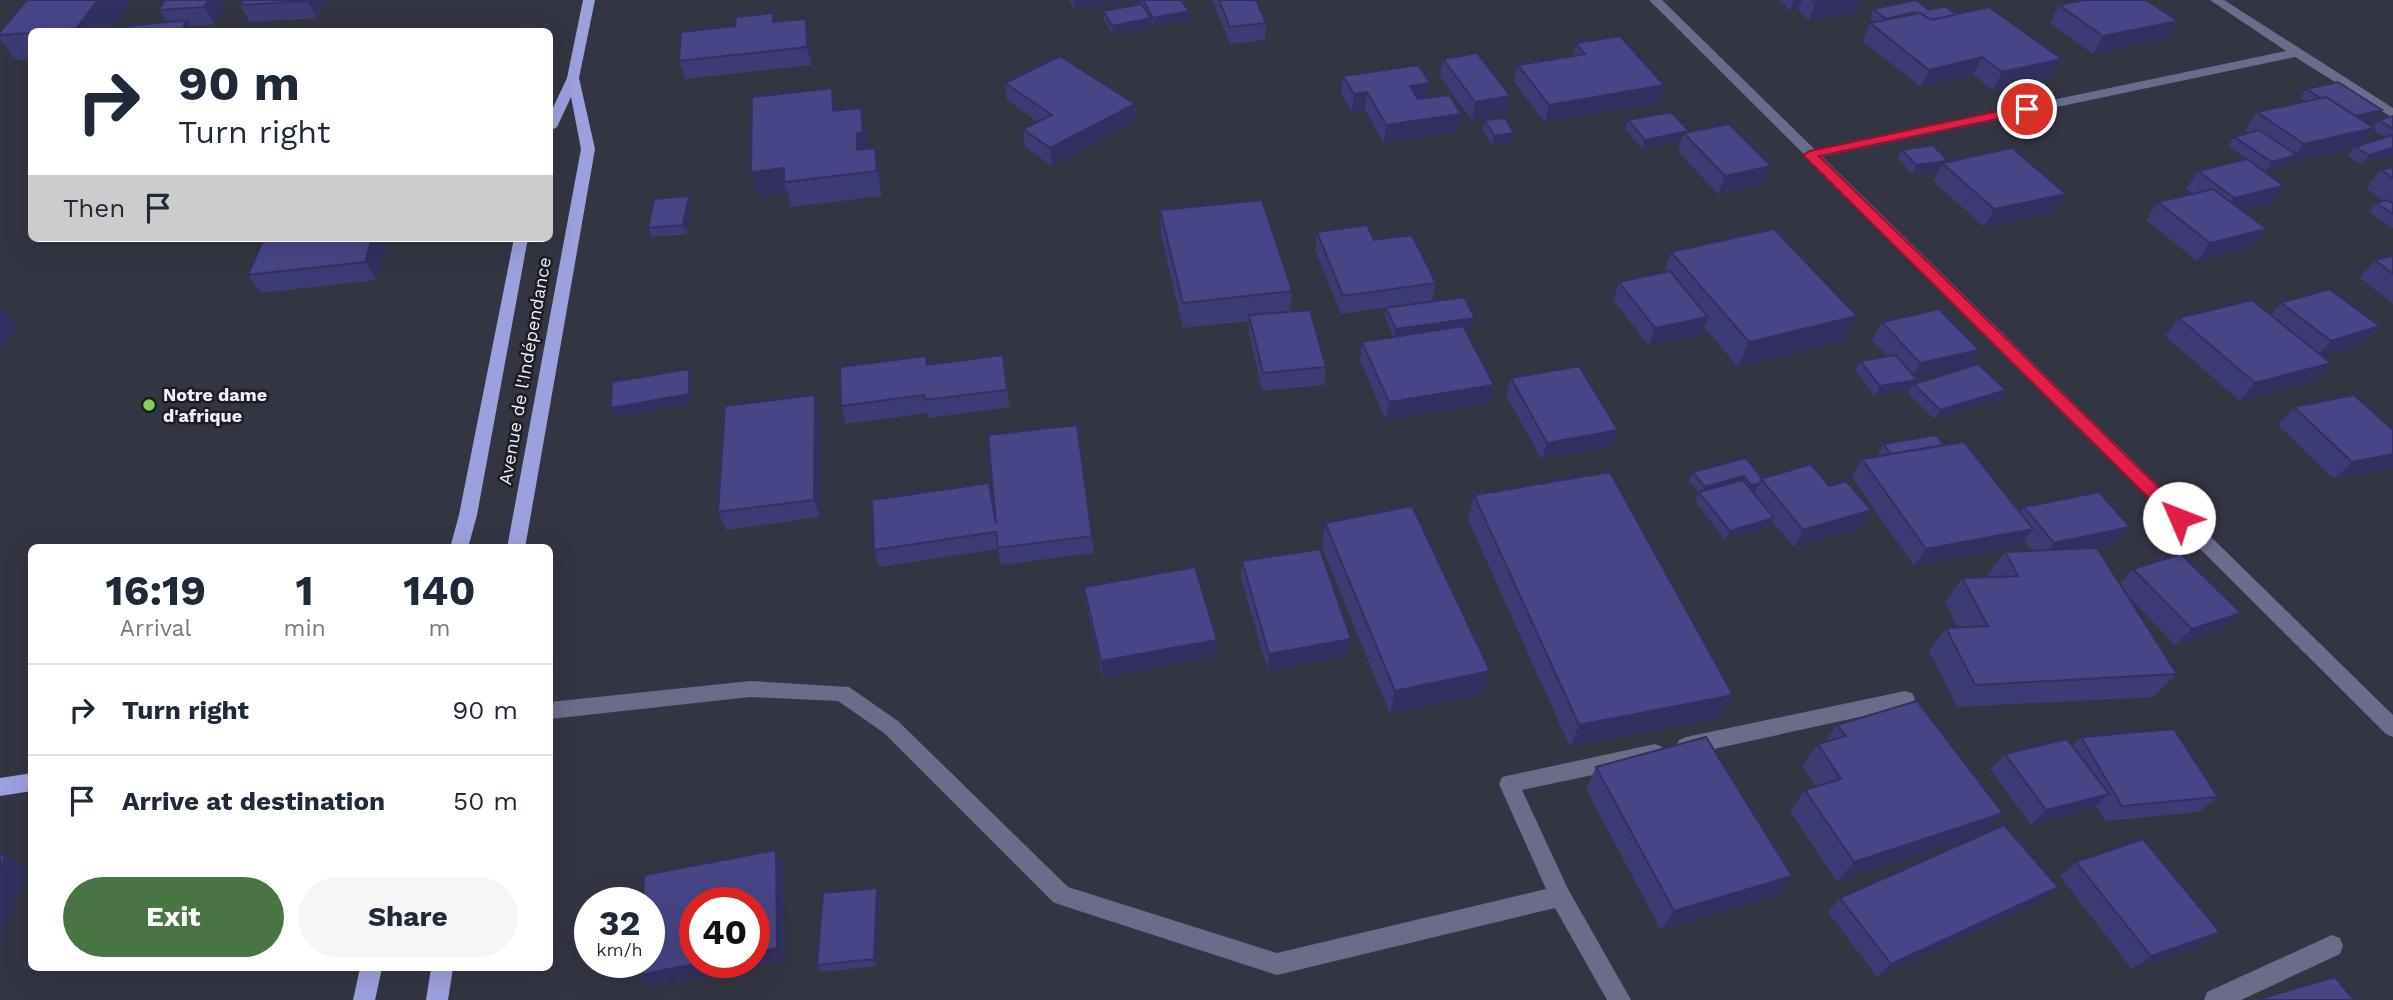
<!DOCTYPE html>
<html lang="en">
<head>
<meta charset="utf-8">
<style>
	body { margin:0; font-family:"Work Sans",sans-serif; background:#f6f6f7; color:#1f2937; height:100vh; display:flex; flex-direction:column; font-size:26px; white-space:nowrap }
	* { box-sizing:border-box; margin:0 }
	p { font-size:23px; color:#747a83 }
	.icon { flex:none; width:38px; height:38px; fill:none; stroke:currentColor; stroke-width:2; stroke-linecap:round; stroke-linejoin:round }
	.map { position:relative; flex:1; overflow:hidden }
	.details { position:absolute; left:28px; top:544px; width:525px; height:427px; display:flex; flex-direction:column; background:#fff; border-radius:10px; box-shadow:0 7px 28px #0002 }
	.details>* { flex:none }
	.top-card { position:absolute; left:28px; top:28px; width:525px; height:214px; border-radius:10px; box-shadow:0 7px 28px #0002; background:#fff; color:#1f2937; overflow:hidden }
	.speed { position:absolute; left:574px; top:887px; display:flex; gap:14px; font-size:35px; font-weight:700; text-align:center }
	.speed>* { display:grid; place-content:center; width:91px; height:91px; border-radius:50%; background:#fff; box-shadow:0 7px 28px #0002; line-height:1 }
	.speed small { font-size:18px; font-weight:400 }
	.speed .limit { border:10px solid #d22; background:#fff; color:#111 }
	.pin { position:absolute; display:grid; place-items:center; width:60px; height:60px; color:#fff; margin:-30px; border:4px solid #fff; border-radius:50%; box-shadow:0 2px 7px #0007 }
	.me { position:absolute; width:77px; margin:-38px; rotate:314deg; stroke-linejoin:round; filter:drop-shadow(0 0 5px #0008) }
	.turn { display:flex; align-items:center; gap:24px; height:147px; padding:0 35px; font-size:32px }
	.turn .icon { width:91px; height:91px; stroke-width:2.5 }
	.turn b { display:block; font-size:49px; line-height:60px }
	.then { display:flex; align-items:center; height:66px; padding:0 35px; background:#0003; gap:14px; font-size:26px }
	.eta { display:flex; justify-content:space-evenly; align-items:center; height:119px; text-align:center }
	.eta b { font-size:42px; font-weight:700; line-height:49px }
	.primary-button { display:flex; gap:14px; margin-top:auto; padding:14px 35px }
	.primary-button a { flex:1; height:80px; border-radius:42px; background:#497544; color:#fff; font-size:28px; font-weight:700; line-height:80px; text-align:center }
	.primary-button a+a { background:#f6f6f7; color:#1f2937 }
	ul { padding:0; list-style:none }
	li { display:flex; align-items:center; gap:21px; height:91px; padding:0 35px; border-top:2px solid #e0e1e3 }
	li div { flex:1 }
	li b { display:block; font-size:26px }
	li em { font-style:normal }
	.map>svg:first-child { display:block }
	.lines { fill:none; stroke-linecap:round; stroke-linejoin:round }
	.minor { fill:#6a6c8a; fill-rule:evenodd }
	.tertiary { fill:#6a6c8a; fill-rule:evenodd }
	.primary { fill:#9da0de; fill-rule:evenodd }
	.wall { fill:#3d3b73; fill-rule:evenodd }
	.shaded-wall { fill:#32305e }
	.building { fill:#474586; stroke:#32305e; stroke-width:2 }
	.route { fill:#e11d48; stroke:#92132f; stroke-width:2 }
	.poi-dot { fill:#7dd154; stroke:#1c1d23; stroke-width:2.5 }
	.labels { text-anchor:middle; stroke-width:5; stroke-linejoin:round; paint-order:stroke }
	.street-label { font-size:18px; fill:#efeff9; stroke:#1c1d23 }
	.poi-label { font-size:18px; font-weight:bold; fill:#efeff9; stroke:#1c1d23; text-anchor:start }
</style>
</head>
<body>
<div class="map">
<svg width="2393" height="1000" viewBox="0 0 2393 1000">
	<rect width="100%" height="100%" fill="#343543"/>
	<g class="lines">
		<!-- minor -->
		<g class="minor">
			<path d="M2210,0H2224L2393,108V118L2295,57L1810,159L1803,155L1810,151L2286,51Z"/>
			<path d="M750,681L849,687L898,721L1068,887L1277,953L1546,889L1499,784L1502,777L1655,744L1662,747L1665,753L1662,759L1655,762L1522,790L1568,889L1631,1000H1607L1555,908L1277,975L1061,905L1053,902L884,733L838,701L750,697L550,719V702Z"/>
			<path d="M1905,691L1912,693L1915,699L1912,705L1905,707L1686,755L1679,752L1676,746L1679,740L1686,737Z"/>
			<path d="M2332,935L2340,938L2343,946L2340,954L2241,1000H2204L2207,992Z"/>
		</g>
		<!-- tertiary -->
		<path class="tertiary" d="M1649,0H1662L2393,715V737L2386,734Z"/>
		<!-- primary -->
		<g class="primary">
			<path d="M583,0H595L579,78L595,149L525,548H507L581,149L571,97L557,127L550,131V114L567,78Z"/>
			<path d="M514,238H528L477,515L468,548H450L459,515Z"/>
			<path d="M32,773V791L0,796V778Z"/>
			<path d="M360,968H382L375,1000H353Z"/>
			<path d="M431,968H453L448,1000H426Z"/>
		</g>
	</g>
	<!-- wall -->
	<g class="wall">
		<path d="M27,0H133L109,32H32V59L16,60L0,39V32Z"/>
		<path d="M228,0L215,24L191,26L194,32H126L167,22L159,10Z"/>
		<path d="M243,0H327L317,18L250,22L240,5Z"/>
		<path d="M1069,0H1126V1L1075,10Z"/>
		<path d="M1129,0H1181L1189,20L1153,27L1151,23V27L1113,35L1104,20L1103,11L1141,4H1131Z"/>
		<path d="M1212,0H1256L1266,23L1265,40L1230,44Z"/>
		<path d="M1780,0H1861L1855,13L1809,20L1798,10L1790,11Z"/>
		<path d="M2059,5L2167,38L2093,54L2050,23Z"/>
		<path d="M1873,9L1929,10L1957,15L2052,76L1993,90L1973,75L1921,87L1862,41L1870,23L1875,22L1870,18Z"/>
		<path d="M773,13L775,22L810,36L812,65L685,79L679,61L735,26Z"/>
		<path d="M1576,43L1664,85L1659,103L1545,122L1514,82L1518,65L1573,56Z"/>
		<path d="M1443,59L1507,114L1472,120L1440,77Z"/>
		<path d="M1343,76L1428,98L1458,132L1384,143L1365,110L1352,112L1341,93Z"/>
		<path d="M1005,83L1135,104L1136,121L1052,166L1025,147L1023,129L1038,122L1007,100Z"/>
		<path d="M2306,89L2382,110L2375,120L2364,122L2373,128L2379,120L2393,116V155L2361,164L2347,156L2354,148L2292,162L2290,165L2265,171L2228,146L2234,137L2249,133L2245,130L2257,112L2305,102L2300,98ZM2373,130L2385,137L2361,145Z"/>
		<path d="M837,111L867,133L868,149L880,173L882,196L791,207L788,193L759,197L751,172Z"/>
		<path d="M1485,120L1512,142L1492,145L1483,130Z"/>
		<path d="M1628,120L1689,131L1688,132L1771,166L1764,184L1718,194L1678,151L1681,141L1642,149L1625,129Z"/>
		<path d="M1902,150L1948,161L1947,162L2066,194L2055,212L1984,227L1933,181L1939,171L1912,174L1898,159Z"/>
		<path d="M2393,167V228L2369,212L2376,203L2384,201L2366,188L2381,170Z"/>
		<path d="M2198,171L2284,186L2271,204L2242,211L2267,229L2253,247L2197,261L2146,220L2158,202L2192,194L2186,189Z"/>
		<path d="M692,206L687,234L652,237L648,228Z"/>
		<path d="M1160,210L1292,291L1290,312L1326,367L1324,385L1262,391L1249,333V321L1183,328L1161,235Z"/>
		<path d="M1317,232L1374,240L1436,283L1432,301L1473,327L1464,329L1490,403L1386,420L1360,360L1362,342L1394,337L1385,317L1386,308L1426,302L1341,314L1315,250Z"/>
		<path d="M264,238H389L376,280L261,293L248,275Z"/>
		<path d="M1671,252L1844,341L1738,367L1704,327L1701,335L1649,346L1613,300L1619,282L1664,273Z"/>
		<path d="M2393,256V304L2360,278L2375,260Z"/>
		<path d="M2281,303L2380,326L2363,344L2322,357L2331,363L2315,381L2240,401L2165,336L2179,318L2271,315Z"/>
		<path d="M1939,309L1915,384L2000,399L1934,419L1908,393L1910,390L1875,396L1855,370L1860,361L1887,356L1872,340L1882,322Z"/>
		<path d="M1003,355L1010,407L929,418L928,413L846,424L841,406L928,364Z"/>
		<path d="M1511,378L1618,430L1611,447L1542,460L1506,395Z"/>
		<path d="M815,395L820,413V517L726,530L718,512Z"/>
		<path d="M2294,407L2393,430V468L2334,479L2278,425Z"/>
		<path d="M1883,444L1944,445L2020,513L2024,507L2130,527L2116,544L2097,548L2120,584L2133,569L2241,613L2224,630L2175,645L2127,595L2177,674L2153,697L1957,707L1929,651L1946,628H1958L1945,602L1962,578L1987,577L1986,576L2005,552L2032,551L2024,541L2020,546L1914,566L1852,477L1862,459L1880,456L1878,454Z"/>
		<path d="M1693,472L1762,478L1861,528L1794,547L1772,521L1769,527L1725,540L1695,501L1699,493L1689,481Z"/>
		<path d="M1474,495L1720,717L1570,747L1468,519Z"/>
		<path d="M995,519L1092,536L1094,553L1001,565L998,549L879,567L874,550Z"/>
		<path d="M1325,523L1483,694L1390,714L1322,547Z"/>
		<path d="M1242,561L1351,639L1349,656L1268,671L1241,578Z"/>
		<path d="M1084,587L1216,656L1103,678L1086,604Z"/>
		<path d="M1837,725L1982,834L1837,882L1790,811L1805,790L1816,787L1802,766L1818,744L1825,742Z"/>
		<path d="M2081,737L2218,797L2199,812L2105,821L2096,806L2092,809L2031,825L1990,769L2005,754L2072,745Z"/>
		<path d="M1596,767L1776,896L1661,930L1586,789Z"/>
		<path d="M2076,862L2220,932L2200,946L2132,969L2060,876Z"/>
		<path d="M2058,887L2041,901L1877,977L1828,912L1840,898Z"/>
		<path d="M880,896L877,966L821,972L817,965Z"/>
	</g>
	<!-- shaded-wall -->
	<g class="shaded-wall">
		<path d="M98,0H133L109,32H74Z"/>
		<path d="M208,0H228L215,24L204,7Z"/>
		<path d="M308,0H327L317,18L307,1Z"/>
		<path d="M1074,0H1126V1L1075,10Z"/>
		<path d="M1131,0H1141V3L1131,4Z"/>
		<path d="M1794,0H1802L1798,10L1790,11Z"/>
		<path d="M1835,0H1861L1855,13L1809,20L1815,3Z"/>
		<path d="M1189,11V20L1153,27V18Z"/>
		<path d="M1151,18V27L1113,35L1112,26Z"/>
		<path d="M806,19L810,36L812,65L807,47Z"/>
		<path d="M187,20L194,32H181Z"/>
		<path d="M2178,21L2167,38L2093,54L2103,36Z"/>
		<path d="M1982,57L1973,75L1921,87L1929,70Z"/>
		<path d="M2062,59L2052,76L1993,90L2002,72Z"/>
		<path d="M1430,83L1427,101L1407,104L1410,86Z"/>
		<path d="M1664,85L1659,103L1545,122L1549,105Z"/>
		<path d="M832,88L838,113L833,111Z"/>
		<path d="M1367,92L1365,110L1352,112L1354,94Z"/>
		<path d="M1510,96L1507,114L1472,120L1475,102Z"/>
		<path d="M1135,104L1136,121L1052,166L1050,148Z"/>
		<path d="M861,108L867,133L869,157L862,158L863,175L857,150V133Z"/>
		<path d="M2382,110L2375,120L2342,127L2349,118Z"/>
		<path d="M1461,114L1458,132L1384,143L1386,125Z"/>
		<path d="M2374,128L2360,146L2292,162L2290,165L2265,171L2272,162L2296,155L2304,144Z"/>
		<path d="M1689,131L1687,136L1684,133L1681,141L1642,149L1645,140Z"/>
		<path d="M1514,133L1512,142L1492,145L1494,136Z"/>
		<path d="M875,148L880,173L882,196L877,171Z"/>
		<path d="M2393,148V155L2361,164L2369,155Z"/>
		<path d="M1948,161L1945,166L1942,163L1939,171L1912,174L1916,165Z"/>
		<path d="M1771,166L1764,184L1718,194L1725,176Z"/>
		<path d="M784,168V182L788,193L759,197L751,172Z"/>
		<path d="M2284,186L2271,204L2221,216L2234,198Z"/>
		<path d="M2066,194L2055,212L1984,227L1994,209Z"/>
		<path d="M689,196L692,206L687,234L683,225Z"/>
		<path d="M2267,229L2253,247L2197,261L2210,243Z"/>
		<path d="M372,238H389L376,280L365,262Z"/>
		<path d="M0,307L18,326L0,351Z"/>
		<path d="M1857,316L1844,341L1738,367L1749,342Z"/>
		<path d="M1708,317L1701,335L1649,346L1655,328Z"/>
		<path d="M1475,318L1473,327L1394,339L1396,329Z"/>
		<path d="M2380,326L2363,344L2315,359L2331,341Z"/>
		<path d="M1979,350L1968,367L1910,381L1920,363Z"/>
		<path d="M2331,363L2315,381L2240,401L2255,383Z"/>
		<path d="M689,369L692,378L693,404L616,417L611,408Z"/>
		<path d="M1917,380L1910,390L1875,396L1880,386Z"/>
		<path d="M1494,385L1490,403L1386,420L1389,402Z"/>
		<path d="M2006,390L2000,399L1934,419L1940,410Z"/>
		<path d="M815,395L820,413V517L814,500Z"/>
		<path d="M1618,430L1611,447L1542,460L1547,443Z"/>
		<path d="M2393,454V468L2334,479L2352,462Z"/>
		<path d="M1744,476L1740,485L1701,496L1705,487Z"/>
		<path d="M1759,484L1754,493L1747,495L1751,485Z"/>
		<path d="M1871,510L1861,528L1794,547L1803,530Z"/>
		<path d="M1774,518L1769,527L1725,540L1730,531Z"/>
		<path d="M2130,527L2116,544L2040,561L2054,543Z"/>
		<path d="M2033,529L2020,546L1914,566L1926,549Z"/>
		<path d="M2241,613L2224,630L2175,645L2192,629Z"/>
		<path d="M1351,639L1349,656L1268,671L1269,654Z"/>
		<path d="M1217,640L1216,656L1103,678L1101,661Z"/>
		<path d="M1490,671L1483,694L1390,714L1395,691Z"/>
		<path d="M1733,695L1720,717L1570,747L1579,725Z"/>
		<path d="M2109,794L2092,809L2031,825L2046,810Z"/>
		<path d="M2003,813L1982,834L1837,882L1854,862Z"/>
		<path d="M776,850L784,865L785,961L650,988L639,975L704,962H754V953Z"/>
		<path d="M5,855L28,869L0,940V867Z"/>
		<path d="M1792,876L1776,896L1661,930L1674,911Z"/>
		<path d="M2058,887L2041,901L1877,977L1891,964Z"/>
		<path d="M877,888L880,896L877,966L874,959Z"/>
		<path d="M2220,932L2200,946L2132,969L2151,956Z"/>
	</g>
	<!-- building -->
	<g class="building">
		<path d="M27,0H98L74,31L32,32V33L0,35V32Z"/>
		<path d="M165,0H208L204,7L159,10Z"/>
		<path d="M243,0H308L307,1L240,5Z"/>
		<path d="M1143,0H1181L1189,11L1153,18Z"/>
		<path d="M1219,0H1256L1266,23L1230,27Z"/>
		<path d="M1812,0H1835L1815,3Z"/>
		<path d="M1916,0L1929,10L1945,6L1957,15L1931,20L1920,13H1916L1915,12L1886,19L1873,9Z"/>
		<path d="M2085,0H2146L2178,21L2103,36L2059,5Z"/>
		<path d="M1141,4L1151,18L1112,26L1103,11Z"/>
		<path d="M1989,7L2062,59L2002,72L1982,57L1929,70L1870,23L1920,13L1931,20Z"/>
		<path d="M773,13V22L806,19L807,47L679,61L681,32L735,26L736,17Z"/>
		<path d="M187,20L181,32H126L129,26Z"/>
		<path d="M1620,36L1664,85L1549,105L1518,65L1585,54L1576,43Z"/>
		<path d="M1477,53L1510,96L1475,102L1443,59Z"/>
		<path d="M1060,56L1135,104L1050,148L1023,129L1052,115L1005,83Z"/>
		<path d="M1418,65L1430,83L1410,86L1418,99L1449,95L1461,114L1386,125L1367,92L1354,94L1343,76Z"/>
		<path d="M2338,82L2382,110L2355,116L2326,97L2320,98L2306,89Z"/>
		<path d="M832,88L833,111L861,108L863,132L857,133V150L875,148L877,171L784,182V168L751,172L752,97Z"/>
		<path d="M2326,97L2374,128L2304,144L2257,112Z"/>
		<path d="M1671,112L1689,131L1645,140L1628,120Z"/>
		<path d="M2393,116V129L2379,120Z"/>
		<path d="M1505,118L1514,133L1494,136L1485,120Z"/>
		<path d="M1729,124L1771,166L1725,176L1684,133Z"/>
		<path d="M2259,130L2297,155L2272,162L2234,137Z"/>
		<path d="M2392,135L2393,136V148L2369,155L2355,147Z"/>
		<path d="M1933,145L1948,161L1916,165L1902,150Z"/>
		<path d="M2012,148L2066,194L1994,209L1942,163Z"/>
		<path d="M2247,159L2284,186L2234,198L2198,171Z"/>
		<path d="M2393,167V178L2381,170Z"/>
		<path d="M2213,189L2267,229L2210,243L2158,202Z"/>
		<path d="M689,196L683,225L648,228L654,199Z"/>
		<path d="M1262,200L1292,291L1183,303L1160,210Z"/>
		<path d="M2387,200L2393,203V214L2376,203Z"/>
		<path d="M1367,225L1374,240L1412,235L1436,283L1343,296L1317,232Z"/>
		<path d="M1774,229L1857,316L1749,342L1671,252Z"/>
		<path d="M264,238H372L365,262L248,275Z"/>
		<path d="M2393,256V274L2375,260Z"/>
		<path d="M1670,271L1708,317L1655,328L1619,282Z"/>
		<path d="M2329,289L2380,326L2331,341L2281,303Z"/>
		<path d="M1464,297L1475,318L1396,329L1386,308Z"/>
		<path d="M2252,300L2331,363L2255,383L2179,318Z"/>
		<path d="M1939,309L1979,350L1920,363L1882,322Z"/>
		<path d="M1310,310L1326,367L1263,373L1249,315Z"/>
		<path d="M1463,326L1494,385L1389,402L1362,342Z"/>
		<path d="M1003,355L1007,390L925,400L924,395L841,406L840,367L926,356L927,365Z"/>
		<path d="M1896,355L1917,380L1880,386L1860,361Z"/>
		<path d="M1978,364L2006,390L1940,410L1914,384Z"/>
		<path d="M1579,366L1618,430L1547,443L1511,378Z"/>
		<path d="M689,369V394L611,408L612,382Z"/>
		<path d="M815,395L814,500L718,512L725,406Z"/>
		<path d="M2354,395L2393,430V454L2352,462L2294,407Z"/>
		<path d="M1077,425L1092,536L998,548L996,532L874,550L872,500L989,483L996,524L988,435Z"/>
		<path d="M1936,435L1944,445L1891,454L1883,444Z"/>
		<path d="M1964,442L2033,529L1926,549L1862,459Z"/>
		<path d="M1746,458L1762,478L1759,484L1751,485L1744,476L1705,487L1693,472Z"/>
		<path d="M1811,464L1829,486L1846,481L1871,510L1803,530L1761,479Z"/>
		<path d="M1610,472L1733,695L1579,725L1474,495Z"/>
		<path d="M1743,480L1774,518L1730,531L1699,492Z"/>
		<path d="M2099,492L2130,527L2054,543L2024,507Z"/>
		<path d="M1412,506L1490,671L1395,691L1325,523Z"/>
		<path d="M2097,548L2177,674L1975,685L1946,628L1988,626L1962,578L2018,576L2005,552Z"/>
		<path d="M1320,549L1351,639L1269,654L1242,561Z"/>
		<path d="M2181,554L2241,613L2192,629L2133,569Z"/>
		<path d="M1195,567L1217,640L1101,661L1084,587Z"/>
		<path d="M1917,701L2003,813L1854,862L1805,790L1841,779L1818,744L1846,736L1837,725Z"/>
		<path d="M2174,729L2218,797L2122,806L2081,737Z"/>
		<path d="M1706,737L1792,876L1674,911L1596,767Z"/>
		<path d="M2067,739L2109,794L2046,810L2005,754Z"/>
		<path d="M2004,825L2058,887L1891,964L1840,898Z"/>
		<path d="M2143,839L2220,932L2151,956L2076,862Z"/>
		<path d="M776,850L777,948L754,953V903H695V962H704L639,975L640,962H649V903H643L644,875Z"/>
		<path d="M0,855H5L0,867Z"/>
		<path d="M877,888L874,959L817,965L823,893Z"/>
		<path d="M2335,977L2354,1000H2256Z"/>
	</g>
	<!-- route -->
	<path class="route" d="M2027,105L2033,109L2031,112L1819,156L2185,513L2187,518L2185,522H2173L1803,155L1810,151Z"/>
	<!-- markers -->
	<circle class="poi-dot" cx="149" cy="405" r="7"/>
	<g class="labels">
		<!-- street labels -->
		<g class="street-label">
			<text transform="translate(525 371) rotate(-80)" y="6">Avenue de l'Indépendance</text>
		</g>
		<!-- poi labels -->
		<g class="poi-label">
			<text x="163" y="401">Notre dame<tspan x="163" dy="21">d'afrique</tspan></text>
		</g>
	</g>
</svg>
<div class="speed"><div>32<small>km/h</small></div><div class="limit">40</div></div>
<div class="pin" style="left:2027px;top:109px;background:#d93025"><svg class="icon" aria-label="arrive" viewBox="0 0 24 24"><path d="M6 21V4h12l-3 4 3 4H6"/></svg></div>
<svg class="me" style="left:2179px;top:518px" viewBox="-20 -20 40 40"><circle r="19" fill="#fff"/><path d="M0-13L10 11 0 6-10 11z" fill="#e11d48"/></svg>
<div class="top-card">
<div class="turn"><svg class="icon" aria-label="right" viewBox="0 0 24 24"><path d="M7 20v-9h11M14 6l5 5-5 5"/></svg><div><b>90 m</b>Turn right</div></div>
<div class="then">Then<svg class="icon" aria-label="arrive" viewBox="0 0 24 24"><path d="M6 21V4h12l-3 4 3 4H6"/></svg></div>
</div>
<section class="details">
<div class="eta">
<div><b>16:19</b><p>Arrival</p></div>
<div><b>1</b><p>min</p></div>
<div><b>140</b><p>m</p></div>
</div>
<ul>
<li><svg class="icon" aria-label="right" viewBox="0 0 24 24"><path d="M7 20v-9h11M14 6l5 5-5 5"/></svg><div><b>Turn right</b></div><em>90 m</em></li>
<li><svg class="icon" aria-label="arrive" viewBox="0 0 24 24"><path d="M6 21V4h12l-3 4 3 4H6"/></svg><div><b>Arrive at destination</b></div><em>50 m</em></li>
</ul>
<div class="primary-button"><a>Exit</a><a>Share</a></div>
</section>
</div>
</body>
</html>
